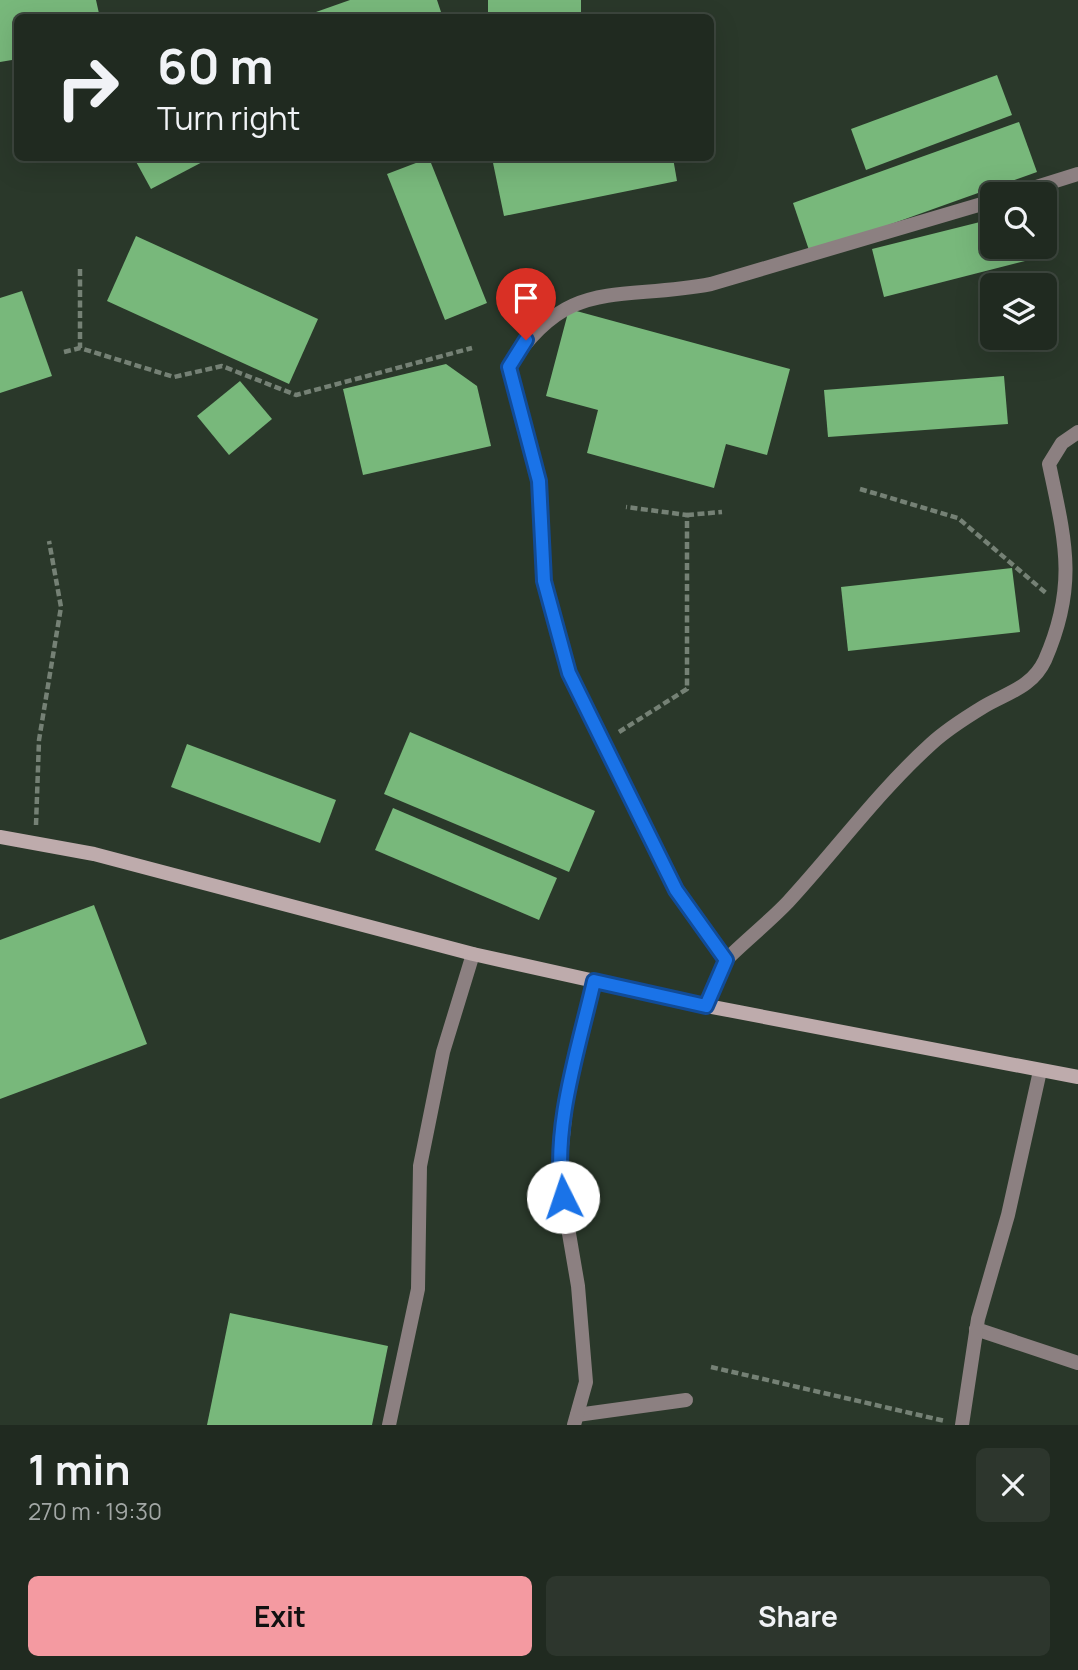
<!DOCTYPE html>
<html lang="en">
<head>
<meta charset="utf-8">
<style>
	body { margin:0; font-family:Manrope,sans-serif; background:#2d362d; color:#f1f3f6; height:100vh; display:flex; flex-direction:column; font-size:26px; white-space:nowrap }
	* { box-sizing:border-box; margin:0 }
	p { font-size:23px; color:#a2a7a5 }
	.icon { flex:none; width:38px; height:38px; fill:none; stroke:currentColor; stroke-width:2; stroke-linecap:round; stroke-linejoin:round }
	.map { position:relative; height:1425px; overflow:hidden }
	.side { display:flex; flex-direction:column; background:#202a20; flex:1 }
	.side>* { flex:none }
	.hud { position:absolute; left:14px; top:14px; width:700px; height:147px; border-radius:10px; box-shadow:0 7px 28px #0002,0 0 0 2px #3d463e; background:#202a20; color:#f1f3f6; overflow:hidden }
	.controls { position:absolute; left:980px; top:182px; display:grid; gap:14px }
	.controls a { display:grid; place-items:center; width:77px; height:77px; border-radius:10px; background:#202a20; box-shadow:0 7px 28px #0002,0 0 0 2px #3d463e; font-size:35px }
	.pin { position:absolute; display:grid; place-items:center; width:60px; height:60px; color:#fff; margin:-72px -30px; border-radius:50% 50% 50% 0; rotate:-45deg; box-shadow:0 0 7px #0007 }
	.pin .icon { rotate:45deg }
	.me { position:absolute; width:77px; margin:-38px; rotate:356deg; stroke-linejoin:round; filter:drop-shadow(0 0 5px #0008) }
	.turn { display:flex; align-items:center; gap:24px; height:147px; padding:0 28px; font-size:32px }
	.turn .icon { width:91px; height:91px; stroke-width:2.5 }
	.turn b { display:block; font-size:49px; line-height:60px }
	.round { display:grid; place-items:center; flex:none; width:74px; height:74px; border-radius:10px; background:#2d362d }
	.headline { display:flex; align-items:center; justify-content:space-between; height:119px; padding:0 28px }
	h1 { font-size:42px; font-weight:700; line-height:52px }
	.cta { display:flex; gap:14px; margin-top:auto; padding:14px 28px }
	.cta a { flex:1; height:80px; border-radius:10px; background:#f49aa1; color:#111; font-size:28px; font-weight:700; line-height:80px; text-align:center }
	.cta a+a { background:#2d362d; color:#f1f3f6 }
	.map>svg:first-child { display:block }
	.building { fill:#78b87b }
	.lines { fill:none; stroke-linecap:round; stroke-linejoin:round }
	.path { stroke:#758175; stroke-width:4.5; stroke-dasharray:7 3.5; stroke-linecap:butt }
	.lane { stroke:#8c8081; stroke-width:14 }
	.street { stroke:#8c8081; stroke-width:14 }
	.secondary { stroke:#beabac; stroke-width:14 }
	.route-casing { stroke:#114b97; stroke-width:18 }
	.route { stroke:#1a73e8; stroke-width:12 }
</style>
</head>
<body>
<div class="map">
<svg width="1078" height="1425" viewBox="0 0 1078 1425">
	<rect width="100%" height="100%" fill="#2a382a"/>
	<!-- building -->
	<g class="building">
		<path d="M0,0H96L100,18H18V59L0,62Z"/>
		<path d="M350,0H437L443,18H299Z"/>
		<rect x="488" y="0" width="93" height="18"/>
		<path d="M997,75L1012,115L866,170L851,129Z"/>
		<path d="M1019,122L1037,172L810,253L793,203Z"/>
		<path d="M134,158H210L151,189Z"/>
		<path d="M429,158L487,303L445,320L387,174Z"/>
		<path d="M492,158H673L677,181L504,216Z"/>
		<path d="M992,219V247H1029L1033,259L884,297L872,249Z"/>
		<path d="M136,236L318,319L289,384L107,301Z"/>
		<path d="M22,291L52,376L0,393V298Z"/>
		<path d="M569,309L790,369L767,455L726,444L714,488L587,453L598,410L546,396Z"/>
		<path d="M446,364L477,386L491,446L363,475L343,389Z"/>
		<path d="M1004,376L1008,424L828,437L824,390Z"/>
		<path d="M240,381L272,419L229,455L197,416Z"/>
		<path d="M1012,568L1020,632L848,651L841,587Z"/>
		<path d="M410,732L595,811L569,872L384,794Z"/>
		<path d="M187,744L336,800L320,843L171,787Z"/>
		<path d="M393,808L557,878L539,920L375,850Z"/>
		<path d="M94,905L147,1044L0,1099V940Z"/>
		<path d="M230,1313L388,1346L372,1425H207Z"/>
	</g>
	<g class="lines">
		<!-- path -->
		<g class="path">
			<path d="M80,269V348"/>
			<path d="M64,352L80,348L174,377L222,366L296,395L472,348"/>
			<path d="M860,489L958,518L1046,593"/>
			<path d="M687,515L722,512"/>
			<path d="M619,732L687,689V515L626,507"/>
			<path d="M36,825L39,740L61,607L49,541"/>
			<path d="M711,1367L945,1421"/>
		</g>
		<!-- lane -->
		<path class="lane" d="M726,960C746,940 769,922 788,902C836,850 878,792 931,744C946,730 965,718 983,707C1006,693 1032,688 1045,660C1078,585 1065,540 1049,464L1062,443L1078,432"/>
		<!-- street -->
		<g class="street">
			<path d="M1014,194L1078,174"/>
			<path d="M707,1006L726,960L676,890L569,673L544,581L539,481L509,367C568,275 617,302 711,284L992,201"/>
			<path d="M976,1329L1078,1363"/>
			<path d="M577,1415L686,1400"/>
			<path d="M389,1425L418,1289L420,1166L443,1052L473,954"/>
			<path d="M574,1425L586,1382L578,1286L559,1175L567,1098L594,980"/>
			<path d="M962,1425L978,1319L1008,1215L1040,1071"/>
		</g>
		<!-- secondary -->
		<path class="secondary" d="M0,837L94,854L473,954L707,1006L1078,1077"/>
	</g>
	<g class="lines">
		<defs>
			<path id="route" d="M526,340L509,367L539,481L544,581L569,673L676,890L726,960L706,1006L594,981C579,1047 551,1130 563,1197"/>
		</defs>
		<!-- route casing -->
		<use href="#route" class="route-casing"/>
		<!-- route -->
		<use href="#route" class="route"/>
	</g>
</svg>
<div class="controls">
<a><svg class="icon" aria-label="search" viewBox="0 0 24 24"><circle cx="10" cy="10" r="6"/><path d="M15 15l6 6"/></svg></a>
<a><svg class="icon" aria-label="layers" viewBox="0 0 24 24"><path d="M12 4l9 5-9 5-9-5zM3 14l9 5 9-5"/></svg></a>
</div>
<div class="pin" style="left:526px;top:340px;background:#d93025"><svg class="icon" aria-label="arrive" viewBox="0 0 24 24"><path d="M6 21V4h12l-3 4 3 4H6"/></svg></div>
<svg class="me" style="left:563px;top:1197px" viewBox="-20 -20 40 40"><circle r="19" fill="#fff"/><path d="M0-13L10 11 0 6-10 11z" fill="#1a73e8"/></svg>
<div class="hud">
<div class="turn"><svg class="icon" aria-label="right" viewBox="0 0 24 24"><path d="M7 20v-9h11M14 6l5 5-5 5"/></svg><div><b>60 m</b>Turn right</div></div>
</div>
</div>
<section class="side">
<div class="headline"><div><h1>1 min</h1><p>270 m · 19:30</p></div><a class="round"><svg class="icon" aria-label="close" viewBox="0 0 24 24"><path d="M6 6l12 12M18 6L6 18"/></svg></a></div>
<div class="cta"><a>Exit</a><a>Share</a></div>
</section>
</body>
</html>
